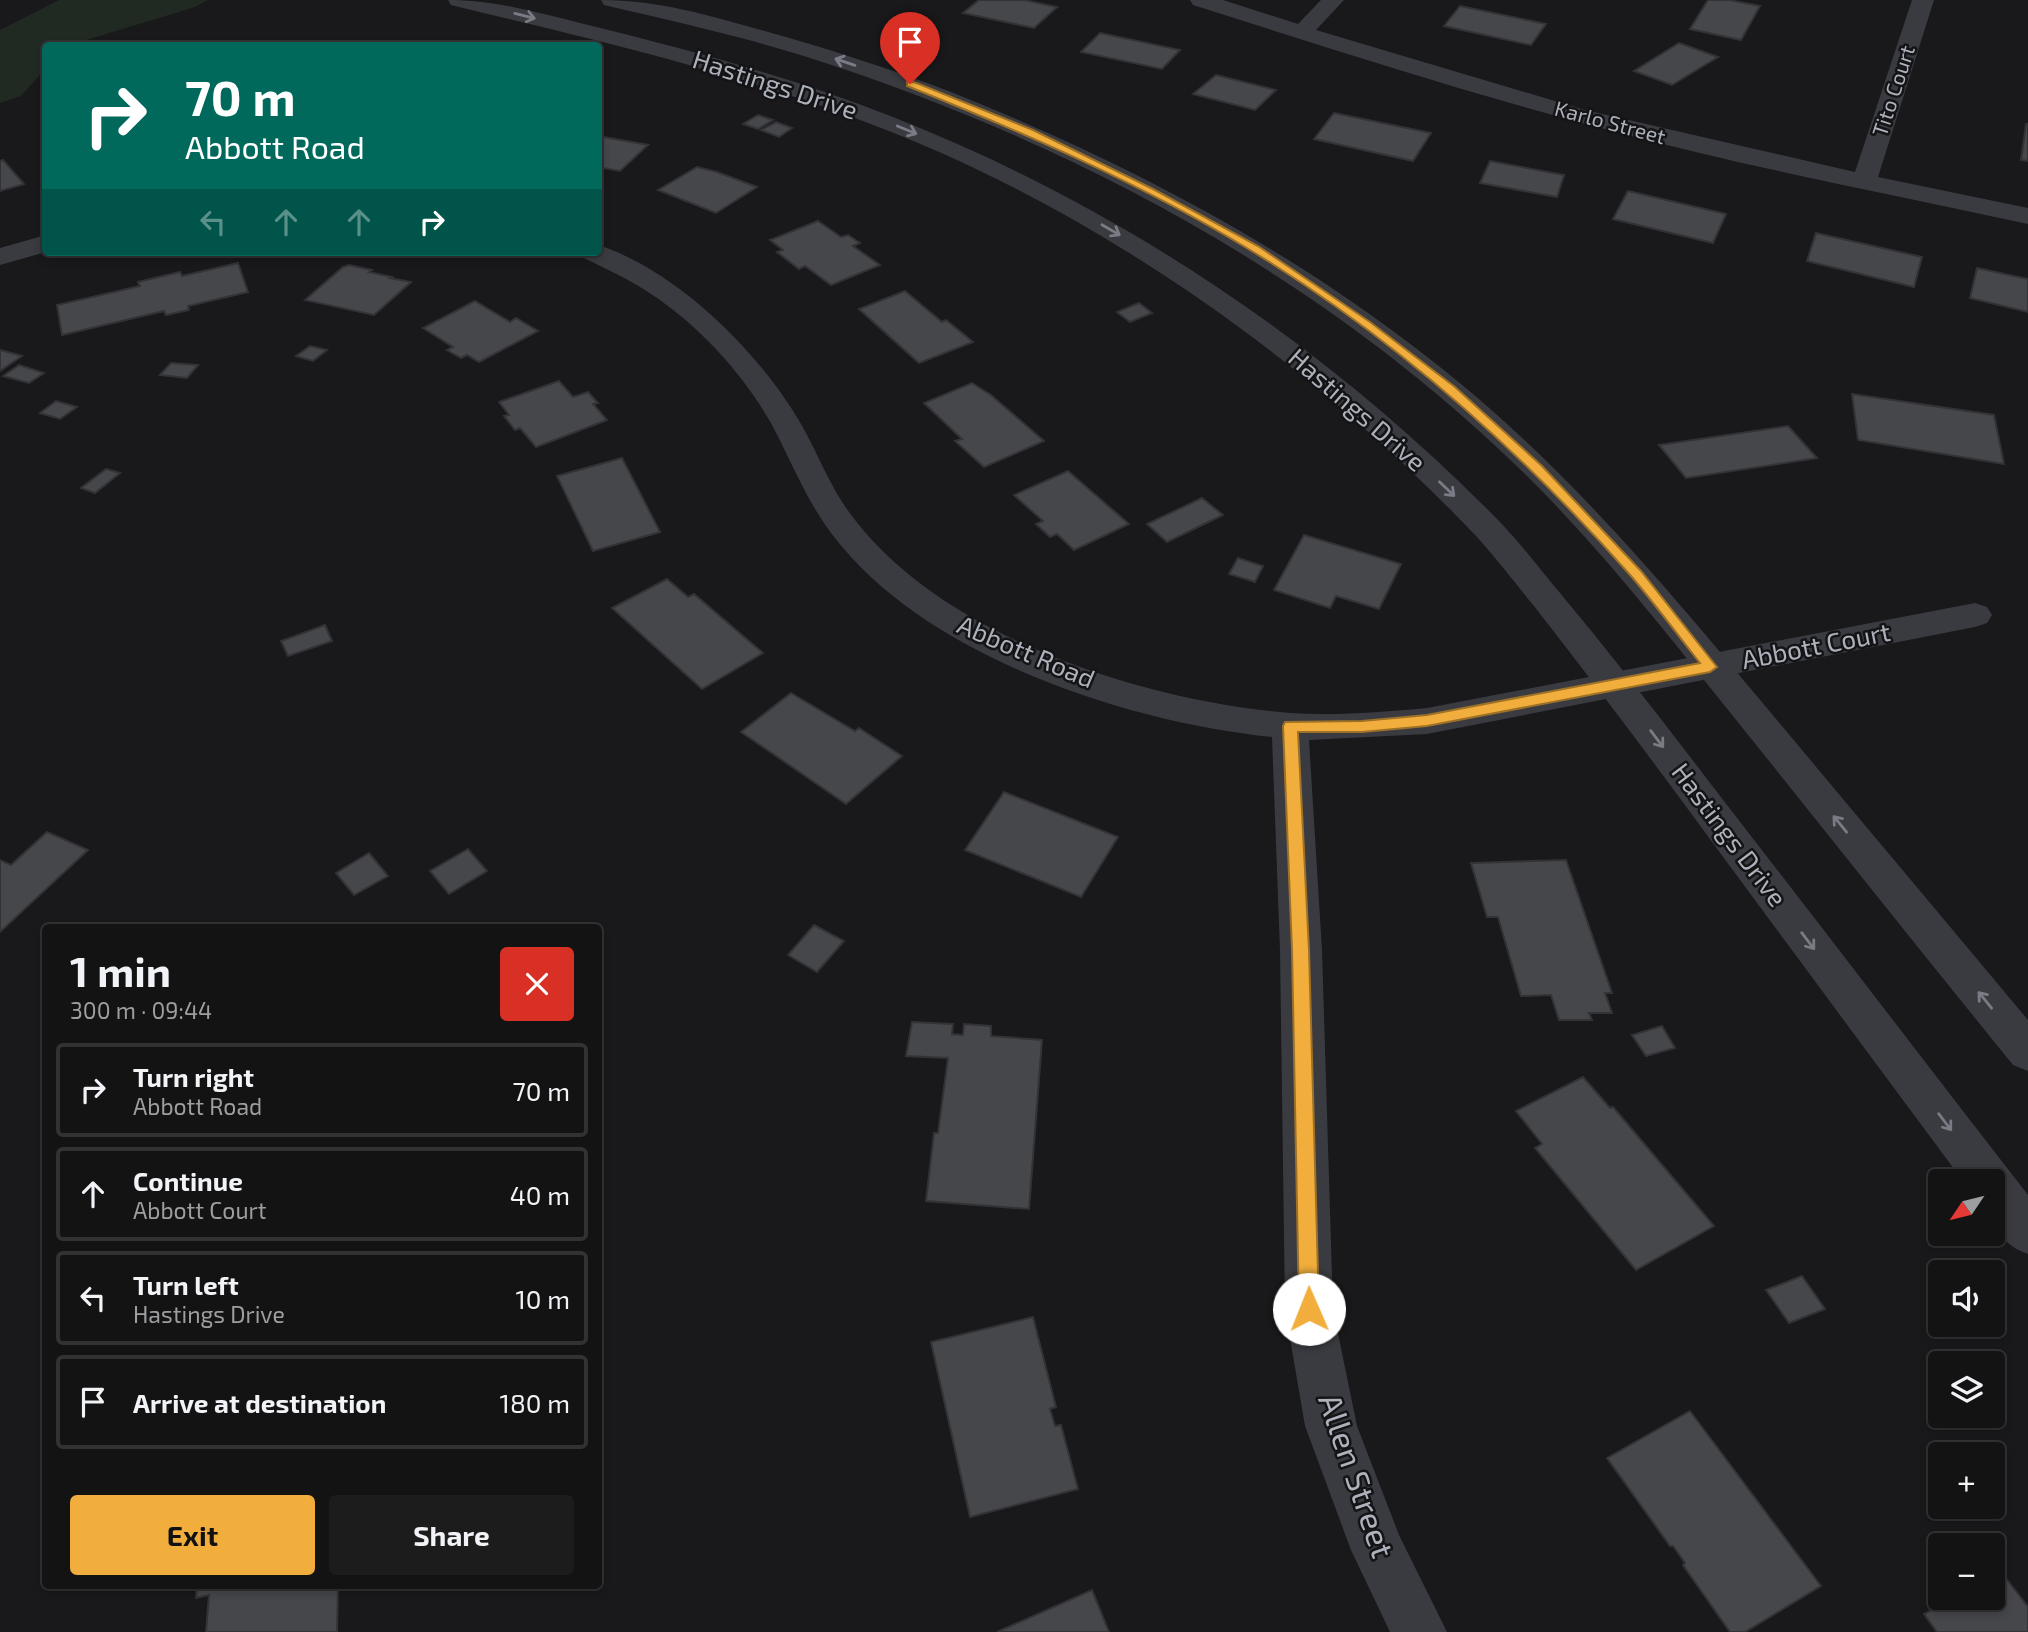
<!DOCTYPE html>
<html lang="en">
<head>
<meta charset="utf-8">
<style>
	body { margin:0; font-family:"Exo 2",sans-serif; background:#1c1c1d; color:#f1f3f6; height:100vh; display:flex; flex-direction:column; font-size:26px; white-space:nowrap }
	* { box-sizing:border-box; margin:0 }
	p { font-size:23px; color:#9d9ea0 }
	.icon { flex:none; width:38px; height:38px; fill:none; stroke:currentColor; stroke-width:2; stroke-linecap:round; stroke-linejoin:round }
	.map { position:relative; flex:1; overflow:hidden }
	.drawer { position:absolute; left:42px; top:924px; width:560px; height:665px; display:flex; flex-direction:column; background:#131314; border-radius:7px; box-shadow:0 4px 10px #0003,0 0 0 2px #323234 }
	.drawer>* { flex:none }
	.hud { position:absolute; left:42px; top:42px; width:560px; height:214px; border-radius:7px; box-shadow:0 4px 10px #0003,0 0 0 2px #323234; background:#00695c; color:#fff; overflow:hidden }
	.needle { width:46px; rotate:235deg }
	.buttons { position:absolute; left:1928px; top:1169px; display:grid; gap:14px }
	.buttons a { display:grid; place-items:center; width:77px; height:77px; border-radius:7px; background:#131314; box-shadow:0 4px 10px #0003,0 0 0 2px #323234; font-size:35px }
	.pin { position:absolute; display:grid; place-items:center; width:60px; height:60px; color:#fff; margin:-72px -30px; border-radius:50% 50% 50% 0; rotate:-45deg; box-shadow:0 0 7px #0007 }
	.pin .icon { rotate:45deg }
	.me { position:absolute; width:77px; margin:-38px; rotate:359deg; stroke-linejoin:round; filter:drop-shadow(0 0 5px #0008) }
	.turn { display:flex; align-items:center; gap:24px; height:147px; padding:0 28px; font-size:32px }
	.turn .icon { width:91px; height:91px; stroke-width:2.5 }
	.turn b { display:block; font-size:49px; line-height:60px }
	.lanes { display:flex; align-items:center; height:66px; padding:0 28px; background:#0003; justify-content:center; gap:35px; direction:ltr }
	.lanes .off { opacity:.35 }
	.round { display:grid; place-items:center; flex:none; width:74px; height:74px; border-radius:7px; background:#1c1c1d }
	.headline { display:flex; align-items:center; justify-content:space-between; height:119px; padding:0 28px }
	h1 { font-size:42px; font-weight:700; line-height:52px }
	.action { display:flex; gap:14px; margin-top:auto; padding:14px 28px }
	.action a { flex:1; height:80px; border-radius:7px; background:#f1ae3c; color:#111; font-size:28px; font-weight:700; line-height:80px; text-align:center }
	.action a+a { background:#1c1c1d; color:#f1f3f6 }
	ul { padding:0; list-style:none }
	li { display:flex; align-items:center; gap:21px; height:94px; margin:0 14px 10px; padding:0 14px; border:4px solid #323234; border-radius:7px }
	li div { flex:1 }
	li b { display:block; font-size:26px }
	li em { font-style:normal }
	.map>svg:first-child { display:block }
	.green { fill:#212a22 }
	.building { fill:#46474b; stroke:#333337; stroke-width:2 }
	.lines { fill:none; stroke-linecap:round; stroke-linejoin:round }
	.minor { fill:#3a3b40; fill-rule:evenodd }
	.tertiary { fill:#3a3b40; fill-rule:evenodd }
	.oneway { stroke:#797c84 }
	.route { fill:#f1ae3c; stroke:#9d7127; stroke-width:2 }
	.labels { text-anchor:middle; stroke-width:5; stroke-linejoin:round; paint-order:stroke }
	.far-street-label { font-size:21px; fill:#acb1bb; stroke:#141416 }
	.street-label { font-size:26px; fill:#acb1bb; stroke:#141416 }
	.near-street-label { font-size:32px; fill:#acb1bb; stroke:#141416 }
</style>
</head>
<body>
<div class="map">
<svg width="2028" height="1632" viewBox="0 0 2028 1632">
	<rect width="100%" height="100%" fill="#19191b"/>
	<!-- green -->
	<path class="green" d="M59,0H208L195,7L70,45L46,46L45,69L21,96L0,103V30Z"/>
	<!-- building -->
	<g class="building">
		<path d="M979,0H1024L1057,7L1034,28L963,13Z"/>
		<path d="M1708,0H1729L1760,6L1741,40L1690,29Z"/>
		<path d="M1460,6L1546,24L1531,45L1444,26Z"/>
		<path d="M1100,33L1180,50L1162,69L1081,52Z"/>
		<path d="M1679,43L1718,57L1672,85L1634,71Z"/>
		<path d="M1216,75L1276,90L1255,110L1193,94Z"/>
		<path d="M1334,113L1431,133L1413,161L1314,139Z"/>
		<path d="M758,115L773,120L758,129L743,124Z"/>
		<path d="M776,122L792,128L779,137L761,130Z"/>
		<path d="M2026,124H2028V161L2021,160Z"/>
		<path d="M598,136L648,145L620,171L598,167Z"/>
		<path d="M3,160L24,184L0,191V161Z"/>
		<path d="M1490,161L1564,175L1557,197L1480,183Z"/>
		<path d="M697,167L717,172L757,187L716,213L658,190Z"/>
		<path d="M1628,191L1726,214L1713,243L1613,219Z"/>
		<path d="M818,221L841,237L848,235L860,243L853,246L880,265L831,285L805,266L799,269L777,252L783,250L770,240Z"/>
		<path d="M1816,233L1922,257L1914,287L1807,261Z"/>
		<path d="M238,263L248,292L188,306L189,310L166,315L164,311L62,335L57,305L140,286L138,282L180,272L182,276Z"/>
		<path d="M349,265L372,270L369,272L392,277L390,278L411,282L374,315L305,300L343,267Z"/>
		<path d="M1977,268L2028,279V312L1970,298Z"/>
		<path d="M905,291L942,322L946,320L973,342L919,363L859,309Z"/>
		<path d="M475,301L510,322L516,318L538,331L479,362L467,355L461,358L447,350L453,347L423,328Z"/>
		<path d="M1139,303L1152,313L1130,322L1117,312Z"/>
		<path d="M310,346L327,350L313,361L296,356Z"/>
		<path d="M0,350L22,356L0,371Z"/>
		<path d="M171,363L198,365L187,378L160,375Z"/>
		<path d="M19,365L44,373L29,383L3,376Z"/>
		<path d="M559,381L573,397L588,392L598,403L593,404L607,420L536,447L520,428L515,430L504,416L509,415L499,402Z"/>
		<path d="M972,383L991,395L1044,441L984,467L955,441L962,439L924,403Z"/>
		<path d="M1852,394L1994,415L2004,464L1858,440Z"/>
		<path d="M56,401L77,407L60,419L40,413Z"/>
		<path d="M1788,426L1817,458L1686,478L1659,445Z"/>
		<path d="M622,458L660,532L593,551L557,476Z"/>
		<path d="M106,469L120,473L95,493L81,488Z"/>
		<path d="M1068,471L1129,524L1074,550L1057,534L1050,537L1036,524L1043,521L1014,495Z"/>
		<path d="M1202,498L1223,515L1167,542L1147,524Z"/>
		<path d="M1304,535L1401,564L1379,609L1336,596L1330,608L1274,590Z"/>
		<path d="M1238,558L1263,566L1255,582L1229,574Z"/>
		<path d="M667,579L688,597L694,594L763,653L702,689L612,608Z"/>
		<path d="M325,625L332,641L288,656L281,641Z"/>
		<path d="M791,693L855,731L859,728L902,756L846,804L741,732Z"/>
		<path d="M1004,792L1118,837L1081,897L965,850Z"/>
		<path d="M47,832L88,850L0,932V860L11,865Z"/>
		<path d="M468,849L487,871L449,894L430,871Z"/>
		<path d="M369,853L388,876L354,895L336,873Z"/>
		<path d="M1566,860L1612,993H1605L1612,1013H1589L1592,1020H1559L1551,995L1521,996L1498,917H1487L1471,863Z"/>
		<path d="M814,925L844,941L817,972L788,955Z"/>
		<path d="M912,1022L953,1024L952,1034L963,1035L964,1024L991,1026V1036L1042,1040L1029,1209L926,1201L934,1133H938L948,1058L906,1056Z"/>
		<path d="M1662,1026L1675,1048L1646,1056L1632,1035Z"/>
		<path d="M1583,1077L1610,1108L1613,1107L1714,1226L1636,1270L1535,1148L1542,1144L1516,1111Z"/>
		<path d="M1802,1276L1825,1309L1789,1323L1766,1290Z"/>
		<path d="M1033,1317L1056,1407L1050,1409L1055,1426L1061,1425L1078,1489L970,1517L931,1342Z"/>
		<path d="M1690,1411L1821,1586L1745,1632H1730L1683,1565L1685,1563L1673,1546H1670L1607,1458Z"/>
		<path d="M2002,1573L2028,1607V1632H1937L1924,1614L1955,1598H1993V1578Z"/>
		<path d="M197,1586H338L337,1632H206L209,1595L196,1598Z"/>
		<path d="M1092,1590L1109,1632H997Z"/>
	</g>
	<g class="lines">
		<!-- minor -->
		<g class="minor">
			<path d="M1190,0H1223L1298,24L1321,0H1344L1316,30L1585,110L1855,172L1912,0H1934L1878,177L2028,208V224C1892,194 1755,169 1620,133C1476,96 1335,50 1193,5Z"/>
			<path d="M46,235V252L0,265V248Z"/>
			<path d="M598,245C677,270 761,354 801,424C818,453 829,485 849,512C938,636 1143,701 1290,713C1335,716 1382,712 1427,708L1975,603L1987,607L1992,615L1987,623L1975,627L1427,734L1309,740L1322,950L1333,1309L1357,1426L1399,1535L1447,1632H1390L1351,1550L1305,1426L1285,1309L1280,950L1272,737C1127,722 927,657 835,538C807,503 792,462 771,423C740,369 693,319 640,287C622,276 602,267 584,258L580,252H598Z"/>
		</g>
		<!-- tertiary -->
		<g class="tertiary">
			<path d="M448,0C494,0 536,12 580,23C637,37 693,51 749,68C1035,151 1292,310 1500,522C1521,544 1540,569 1560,593C1610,653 1659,716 1707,779C1814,917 1921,1057 2028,1195V1254C1990,1240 1993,1217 1993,1181H1963C1868,1053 1773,925 1679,797C1631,732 1583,669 1534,606C1515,583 1497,559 1477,537C1327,379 1145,245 946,155C788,84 619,46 451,5Z"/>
			<path d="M601,0C657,0 708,15 761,30C825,48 889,68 951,92C1134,165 1309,258 1461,384C1576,479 1671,593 1766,707C1853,811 1941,916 2028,1020V1071L2013,1065C1923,954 1834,842 1745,731C1674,643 1606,554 1526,475C1326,278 1073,142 807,57C741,36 672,21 604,5Z"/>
		</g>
	</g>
	<!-- one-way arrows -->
	<defs><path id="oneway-shaft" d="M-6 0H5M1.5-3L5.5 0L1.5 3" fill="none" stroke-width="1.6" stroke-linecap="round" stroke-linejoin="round" transform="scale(1.75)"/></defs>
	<g class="oneway">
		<use href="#oneway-shaft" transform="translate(525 16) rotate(14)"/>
		<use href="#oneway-shaft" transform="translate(845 62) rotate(-161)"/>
		<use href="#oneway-shaft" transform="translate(907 130) rotate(22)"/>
		<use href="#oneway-shaft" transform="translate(1111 230) rotate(30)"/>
		<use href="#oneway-shaft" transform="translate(1447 489) rotate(44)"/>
		<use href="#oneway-shaft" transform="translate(1657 739) rotate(53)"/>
		<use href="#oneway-shaft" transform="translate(1840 824) rotate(-129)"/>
		<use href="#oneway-shaft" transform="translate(1808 941) rotate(53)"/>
		<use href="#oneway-shaft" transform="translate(1985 1000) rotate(-129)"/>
		<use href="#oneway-shaft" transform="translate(1945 1122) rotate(53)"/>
	</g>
	<!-- route -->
	<path class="route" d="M907,82H914L1033,130L1153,189L1258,246L1370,322L1455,387L1542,466L1641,571L1717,667L1710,672L1427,726L1362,732H1298L1309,950L1319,1309L1316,1316L1309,1319L1302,1316L1299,1309L1292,950L1283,726L1285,722L1362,721L1427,715L1700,663C1677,634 1655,604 1631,576C1521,451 1393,337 1250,250C1142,184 1025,133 907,86Z"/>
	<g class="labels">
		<!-- far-street labels -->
		<g class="far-street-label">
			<text transform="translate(1894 91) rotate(-72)" y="7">Tito Court</text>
			<text transform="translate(1610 123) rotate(15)" y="7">Karlo Street</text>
		</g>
		<!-- street labels -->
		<g class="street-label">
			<text transform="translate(775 85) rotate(18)" y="9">Hastings Drive</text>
			<text transform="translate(1357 410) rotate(41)" y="9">Hastings Drive</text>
			<text transform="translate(1816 646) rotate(-11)" y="9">Abbott Court</text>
			<text transform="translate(1026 652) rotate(23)" y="9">Abbott Road</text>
			<text transform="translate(1729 835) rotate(53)" y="9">Hastings Drive</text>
		</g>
		<!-- near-street labels -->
		<g class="near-street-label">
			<text transform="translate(1356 1476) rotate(71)" y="11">Allen Street</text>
		</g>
	</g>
</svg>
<div class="buttons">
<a><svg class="needle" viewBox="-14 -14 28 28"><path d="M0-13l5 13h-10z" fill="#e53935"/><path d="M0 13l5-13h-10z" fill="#9d9ea0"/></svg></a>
<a><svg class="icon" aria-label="sound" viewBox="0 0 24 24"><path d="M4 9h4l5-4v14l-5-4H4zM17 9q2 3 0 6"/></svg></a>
<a><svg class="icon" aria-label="layers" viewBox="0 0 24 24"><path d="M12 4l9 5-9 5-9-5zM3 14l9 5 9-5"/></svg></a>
<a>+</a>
<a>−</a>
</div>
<div class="pin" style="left:910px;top:84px;background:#d93025"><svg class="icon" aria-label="arrive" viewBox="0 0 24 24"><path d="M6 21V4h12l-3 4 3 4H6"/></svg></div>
<svg class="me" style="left:1309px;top:1309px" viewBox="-20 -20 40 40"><circle r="19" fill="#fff"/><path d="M0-13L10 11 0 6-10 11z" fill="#f1ae3c"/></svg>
<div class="hud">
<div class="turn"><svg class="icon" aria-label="right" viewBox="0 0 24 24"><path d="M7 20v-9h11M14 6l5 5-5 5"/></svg><div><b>70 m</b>Abbott Road</div></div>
<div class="lanes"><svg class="icon off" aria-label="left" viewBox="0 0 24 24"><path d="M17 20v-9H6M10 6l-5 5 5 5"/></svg><svg class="icon off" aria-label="ahead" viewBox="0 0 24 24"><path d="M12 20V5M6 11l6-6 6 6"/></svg><svg class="icon off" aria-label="ahead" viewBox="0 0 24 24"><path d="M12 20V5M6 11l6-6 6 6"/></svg><svg class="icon" aria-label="right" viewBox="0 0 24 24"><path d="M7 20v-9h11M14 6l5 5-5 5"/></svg></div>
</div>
<section class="drawer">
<div class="headline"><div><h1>1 min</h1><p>300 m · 09:44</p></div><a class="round" style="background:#d93025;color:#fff"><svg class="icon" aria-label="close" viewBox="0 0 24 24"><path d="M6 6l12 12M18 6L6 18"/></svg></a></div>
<ul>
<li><svg class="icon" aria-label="right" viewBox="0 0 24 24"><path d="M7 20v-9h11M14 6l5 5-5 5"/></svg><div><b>Turn right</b><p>Abbott Road</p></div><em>70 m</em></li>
<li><svg class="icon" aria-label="ahead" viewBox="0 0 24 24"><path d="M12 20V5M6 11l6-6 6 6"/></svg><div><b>Continue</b><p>Abbott Court</p></div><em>40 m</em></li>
<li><svg class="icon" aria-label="left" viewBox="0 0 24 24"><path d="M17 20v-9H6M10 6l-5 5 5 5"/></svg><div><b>Turn left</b><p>Hastings Drive</p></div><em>10 m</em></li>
<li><svg class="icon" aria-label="arrive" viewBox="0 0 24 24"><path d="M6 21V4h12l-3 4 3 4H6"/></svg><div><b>Arrive at destination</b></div><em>180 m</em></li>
</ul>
<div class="action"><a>Exit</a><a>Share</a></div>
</section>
</div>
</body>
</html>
